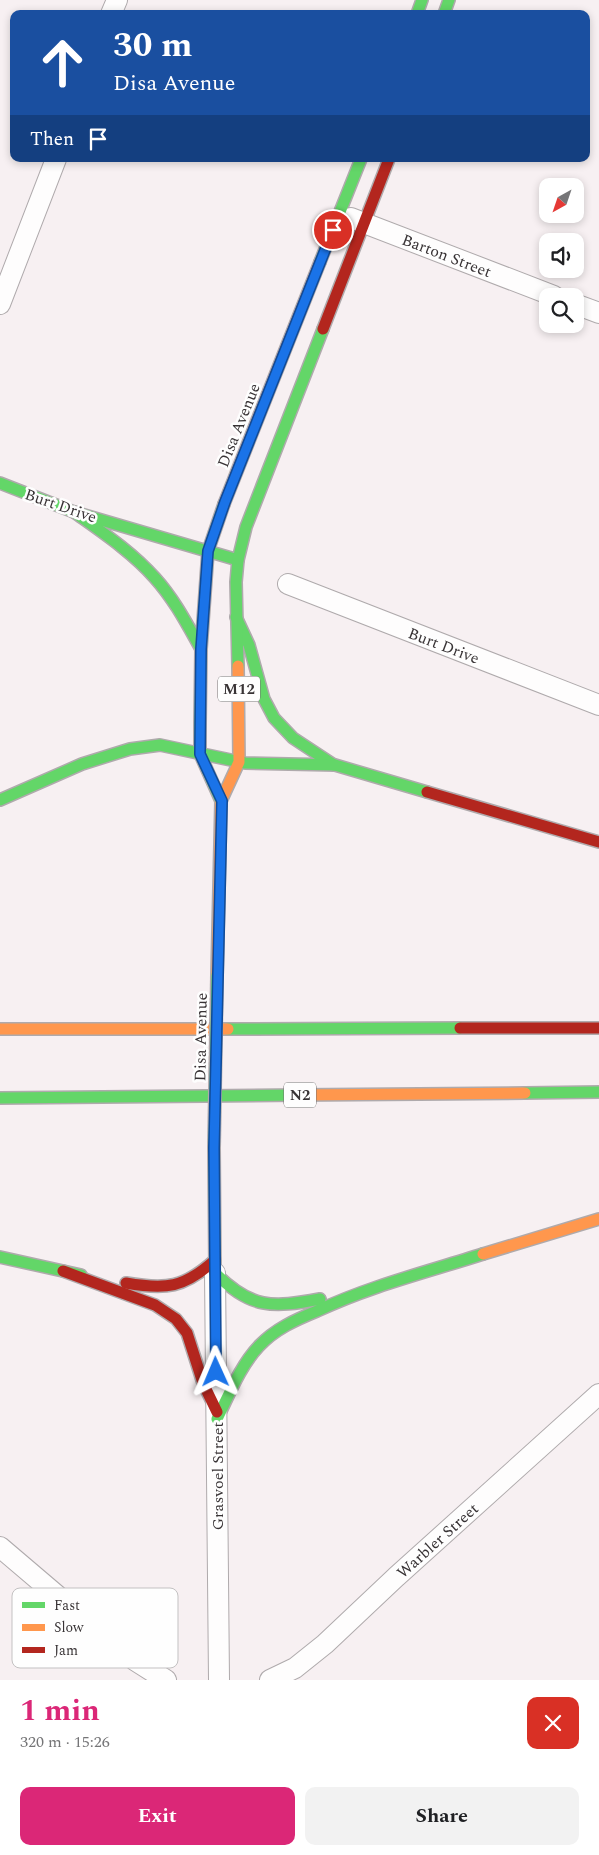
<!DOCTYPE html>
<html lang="en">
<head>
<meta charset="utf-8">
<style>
	body { margin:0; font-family:Spectral,serif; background:#f2f2f2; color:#202124; height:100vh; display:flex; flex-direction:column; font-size:19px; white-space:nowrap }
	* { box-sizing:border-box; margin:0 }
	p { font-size:16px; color:#757577 }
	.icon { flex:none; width:28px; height:28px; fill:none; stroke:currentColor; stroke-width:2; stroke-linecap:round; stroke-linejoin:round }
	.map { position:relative; height:1680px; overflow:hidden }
	.side { display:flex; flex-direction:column; background:#fff; flex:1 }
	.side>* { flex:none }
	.top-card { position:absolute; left:10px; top:10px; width:580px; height:152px; border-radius:10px; box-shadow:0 2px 8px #0003; background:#1a4fa0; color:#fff; overflow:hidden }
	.needle { width:32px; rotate:220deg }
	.fabs { position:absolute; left:539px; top:178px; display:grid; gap:10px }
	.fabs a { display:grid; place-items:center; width:45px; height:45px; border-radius:10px; background:#fff; box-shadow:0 2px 8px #0003; font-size:25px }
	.pin { position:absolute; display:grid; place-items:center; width:42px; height:42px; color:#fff; margin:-21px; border:2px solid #fff; border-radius:50%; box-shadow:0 1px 5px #0007 }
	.me { position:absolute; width:55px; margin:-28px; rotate:359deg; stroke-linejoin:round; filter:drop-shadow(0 0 4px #0008) }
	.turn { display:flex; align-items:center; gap:18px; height:105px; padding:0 20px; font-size:22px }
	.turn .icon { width:65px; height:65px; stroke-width:2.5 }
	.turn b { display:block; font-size:35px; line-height:42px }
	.then { display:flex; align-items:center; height:48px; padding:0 20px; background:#0003; gap:10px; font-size:19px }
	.round { display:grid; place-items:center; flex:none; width:52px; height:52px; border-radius:10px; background:#f2f2f2 }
	.headline { display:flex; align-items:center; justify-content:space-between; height:85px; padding:0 20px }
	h1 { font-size:30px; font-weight:700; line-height:38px; color:#db2777 }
	.button { display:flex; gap:10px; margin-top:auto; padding:10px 20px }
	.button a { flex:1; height:58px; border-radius:10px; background:#db2777; color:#fff; font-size:20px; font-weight:700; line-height:58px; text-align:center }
	.button a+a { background:#f2f2f2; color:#202124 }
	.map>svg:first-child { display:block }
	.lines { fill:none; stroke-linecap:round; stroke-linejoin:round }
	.street-casing { stroke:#afaaac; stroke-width:22 }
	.fast-casing { stroke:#afaaac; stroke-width:14 }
	.slow-casing { stroke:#afaaac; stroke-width:14 }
	.jam-casing { stroke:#afaaac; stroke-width:14 }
	.street { stroke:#fefdfd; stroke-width:20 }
	.fast { stroke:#63d668; stroke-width:11 }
	.slow { stroke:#ff974d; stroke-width:11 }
	.jam { stroke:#b3261e; stroke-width:11 }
	.fast-bridge-casing { stroke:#afaaac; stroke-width:14; stroke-linecap:butt }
	.fast-bridge { stroke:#63d668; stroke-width:11 }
	.route-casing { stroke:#114b97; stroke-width:12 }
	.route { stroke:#1a73e8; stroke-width:9 }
	.labels { text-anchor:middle; stroke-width:5; stroke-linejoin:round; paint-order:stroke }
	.shield { fill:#fefefe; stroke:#737071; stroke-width:1 }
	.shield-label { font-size:15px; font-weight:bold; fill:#383335 }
	.street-label { font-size:16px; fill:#383335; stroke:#fefefe }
	.key { fill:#fefefe; stroke:#c3c1c2; stroke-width:1 }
	.key-label { font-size:14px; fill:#383335 }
</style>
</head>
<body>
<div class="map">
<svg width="599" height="1680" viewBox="0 0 599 1680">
	<rect width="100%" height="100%" fill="#f7f0f2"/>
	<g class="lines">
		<defs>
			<g id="street">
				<path d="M111,14L117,0"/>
				<path d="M351,218L554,296"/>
				<path d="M0,304L56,159"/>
				<path d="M575,304L599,313"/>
				<path d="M288,584L599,705"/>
				<path d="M215,1273L219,1680"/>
				<path d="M0,1547L114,1644L136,1661L166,1680"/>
				<path d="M270,1680L295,1668L325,1644L396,1577L599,1394"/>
			</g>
			<g id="fast">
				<path d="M417,14L422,0"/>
				<path d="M444,14L449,0"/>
				<path d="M320,262L361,159"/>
				<path d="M0,483L74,512L238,560"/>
				<path d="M74,512C102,532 132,552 155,578C174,599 187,624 201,649"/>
				<path d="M236,617L249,645L264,699L274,718L293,738L334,765"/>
				<path d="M238,666L236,582L238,560L246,527L323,329"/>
				<path d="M0,800L82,764L130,749L160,745L245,763L335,765L427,792"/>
				<path d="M221,801L200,754V723L201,649L208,551L224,504"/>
				<path d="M228,1029L460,1028"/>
				<path d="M525,1093L599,1092"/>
				<path d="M0,1098L298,1095"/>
				<path d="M214,1148L215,1273"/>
				<path d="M0,1257L81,1275"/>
				<path d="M215,1273C251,1309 272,1308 320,1299"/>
				<path d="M217,1419C229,1395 240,1366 259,1346C275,1329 295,1320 317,1311C370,1286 427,1272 483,1254"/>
			</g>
			<g id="slow">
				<path d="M217,975L221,801L239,762L238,666"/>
				<path d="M0,1029H228"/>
				<path d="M298,1095L525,1093"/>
				<path d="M483,1254L599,1219"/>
			</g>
			<g id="jam">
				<path d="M323,329L389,159"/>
				<path d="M224,504L320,262"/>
				<path d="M427,792L599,842"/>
				<path d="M460,1028H599"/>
				<path d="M63,1271L155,1305L176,1319L187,1333L203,1383L217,1412"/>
				<path d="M126,1283C166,1290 184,1288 215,1260"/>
			</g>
		</defs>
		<!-- street casing -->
		<use href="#street" class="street-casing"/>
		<!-- fast casing -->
		<use href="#fast" class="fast-casing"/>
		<!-- slow casing -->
		<use href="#slow" class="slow-casing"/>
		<!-- jam casing -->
		<use href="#jam" class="jam-casing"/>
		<!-- street -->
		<use href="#street" class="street"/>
		<!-- fast -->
		<use href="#fast" class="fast"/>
		<!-- slow -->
		<use href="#slow" class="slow"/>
		<!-- jam -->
		<use href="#jam" class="jam"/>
		<defs>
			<path id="fast-bridge" d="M214,1148L217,975"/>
		</defs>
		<!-- fast-bridge casing -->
		<use href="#fast-bridge" class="fast-bridge-casing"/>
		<!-- fast-bridge -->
		<use href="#fast-bridge" class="fast-bridge"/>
	</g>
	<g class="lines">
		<defs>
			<path id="route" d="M216,1372L214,1148L222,801L200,754L201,649L208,551L225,502L333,230"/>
		</defs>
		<!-- route casing -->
		<use href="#route" class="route-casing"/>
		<!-- route -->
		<use href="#route" class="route"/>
	</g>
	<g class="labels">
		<!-- shield labels -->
		<g class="shield">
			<rect x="218" y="676.5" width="42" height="25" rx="4"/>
			<rect x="284" y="1082.5" width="32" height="25" rx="4"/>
		</g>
		<g class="shield-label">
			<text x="239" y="694">M12</text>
			<text x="300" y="1100">N2</text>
		</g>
		<!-- street labels -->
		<g class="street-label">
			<text transform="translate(447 255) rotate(21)" y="6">Barton Street</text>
			<text transform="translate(238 425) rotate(-68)" y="6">Disa Avenue</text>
			<text transform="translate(61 505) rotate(19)" y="6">Burt Drive</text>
			<text transform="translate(444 645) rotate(21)" y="6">Burt Drive</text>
			<text transform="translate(200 1037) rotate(-89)" y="6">Disa Avenue</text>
			<text transform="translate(217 1476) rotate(-90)" y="6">Grasvoel Street</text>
			<text transform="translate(437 1540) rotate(-42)" y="6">Warbler Street</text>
		</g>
	</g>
	<!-- legend -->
	<rect x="12" y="1588" width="166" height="80" rx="8" class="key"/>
	<rect x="22" y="1602" width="23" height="6" fill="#63d668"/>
	<rect x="22" y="1624" width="23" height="7" fill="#ff974d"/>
	<rect x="22" y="1647" width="23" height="6" fill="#b3261e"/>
	<g class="key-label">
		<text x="54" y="1610">Fast</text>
		<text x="54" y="1632">Slow</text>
		<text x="54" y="1655">Jam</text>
	</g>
</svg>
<div class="fabs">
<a><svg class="needle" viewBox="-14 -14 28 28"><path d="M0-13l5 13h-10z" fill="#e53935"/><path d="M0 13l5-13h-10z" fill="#757577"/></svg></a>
<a><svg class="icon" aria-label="sound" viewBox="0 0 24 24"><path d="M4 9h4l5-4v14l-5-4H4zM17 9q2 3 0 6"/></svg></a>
<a><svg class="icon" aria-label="search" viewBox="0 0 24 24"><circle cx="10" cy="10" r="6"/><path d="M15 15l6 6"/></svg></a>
</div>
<div class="pin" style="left:333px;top:230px;background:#d93025"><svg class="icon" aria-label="arrive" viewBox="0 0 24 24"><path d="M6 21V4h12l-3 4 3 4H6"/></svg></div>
<svg class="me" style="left:216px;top:1372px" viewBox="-20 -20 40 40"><path d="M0-17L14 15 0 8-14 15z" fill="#1a73e8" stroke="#fff" stroke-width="4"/></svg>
<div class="top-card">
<div class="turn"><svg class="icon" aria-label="ahead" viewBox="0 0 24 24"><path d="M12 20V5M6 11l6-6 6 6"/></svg><div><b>30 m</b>Disa Avenue</div></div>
<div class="then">Then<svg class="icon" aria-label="arrive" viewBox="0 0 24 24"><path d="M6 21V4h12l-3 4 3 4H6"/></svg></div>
</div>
</div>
<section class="side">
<div class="headline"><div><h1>1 min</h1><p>320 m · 15:26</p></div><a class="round" style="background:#d93025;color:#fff"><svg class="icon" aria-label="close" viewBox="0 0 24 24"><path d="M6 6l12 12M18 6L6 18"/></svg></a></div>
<div class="button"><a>Exit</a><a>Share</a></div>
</section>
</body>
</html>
